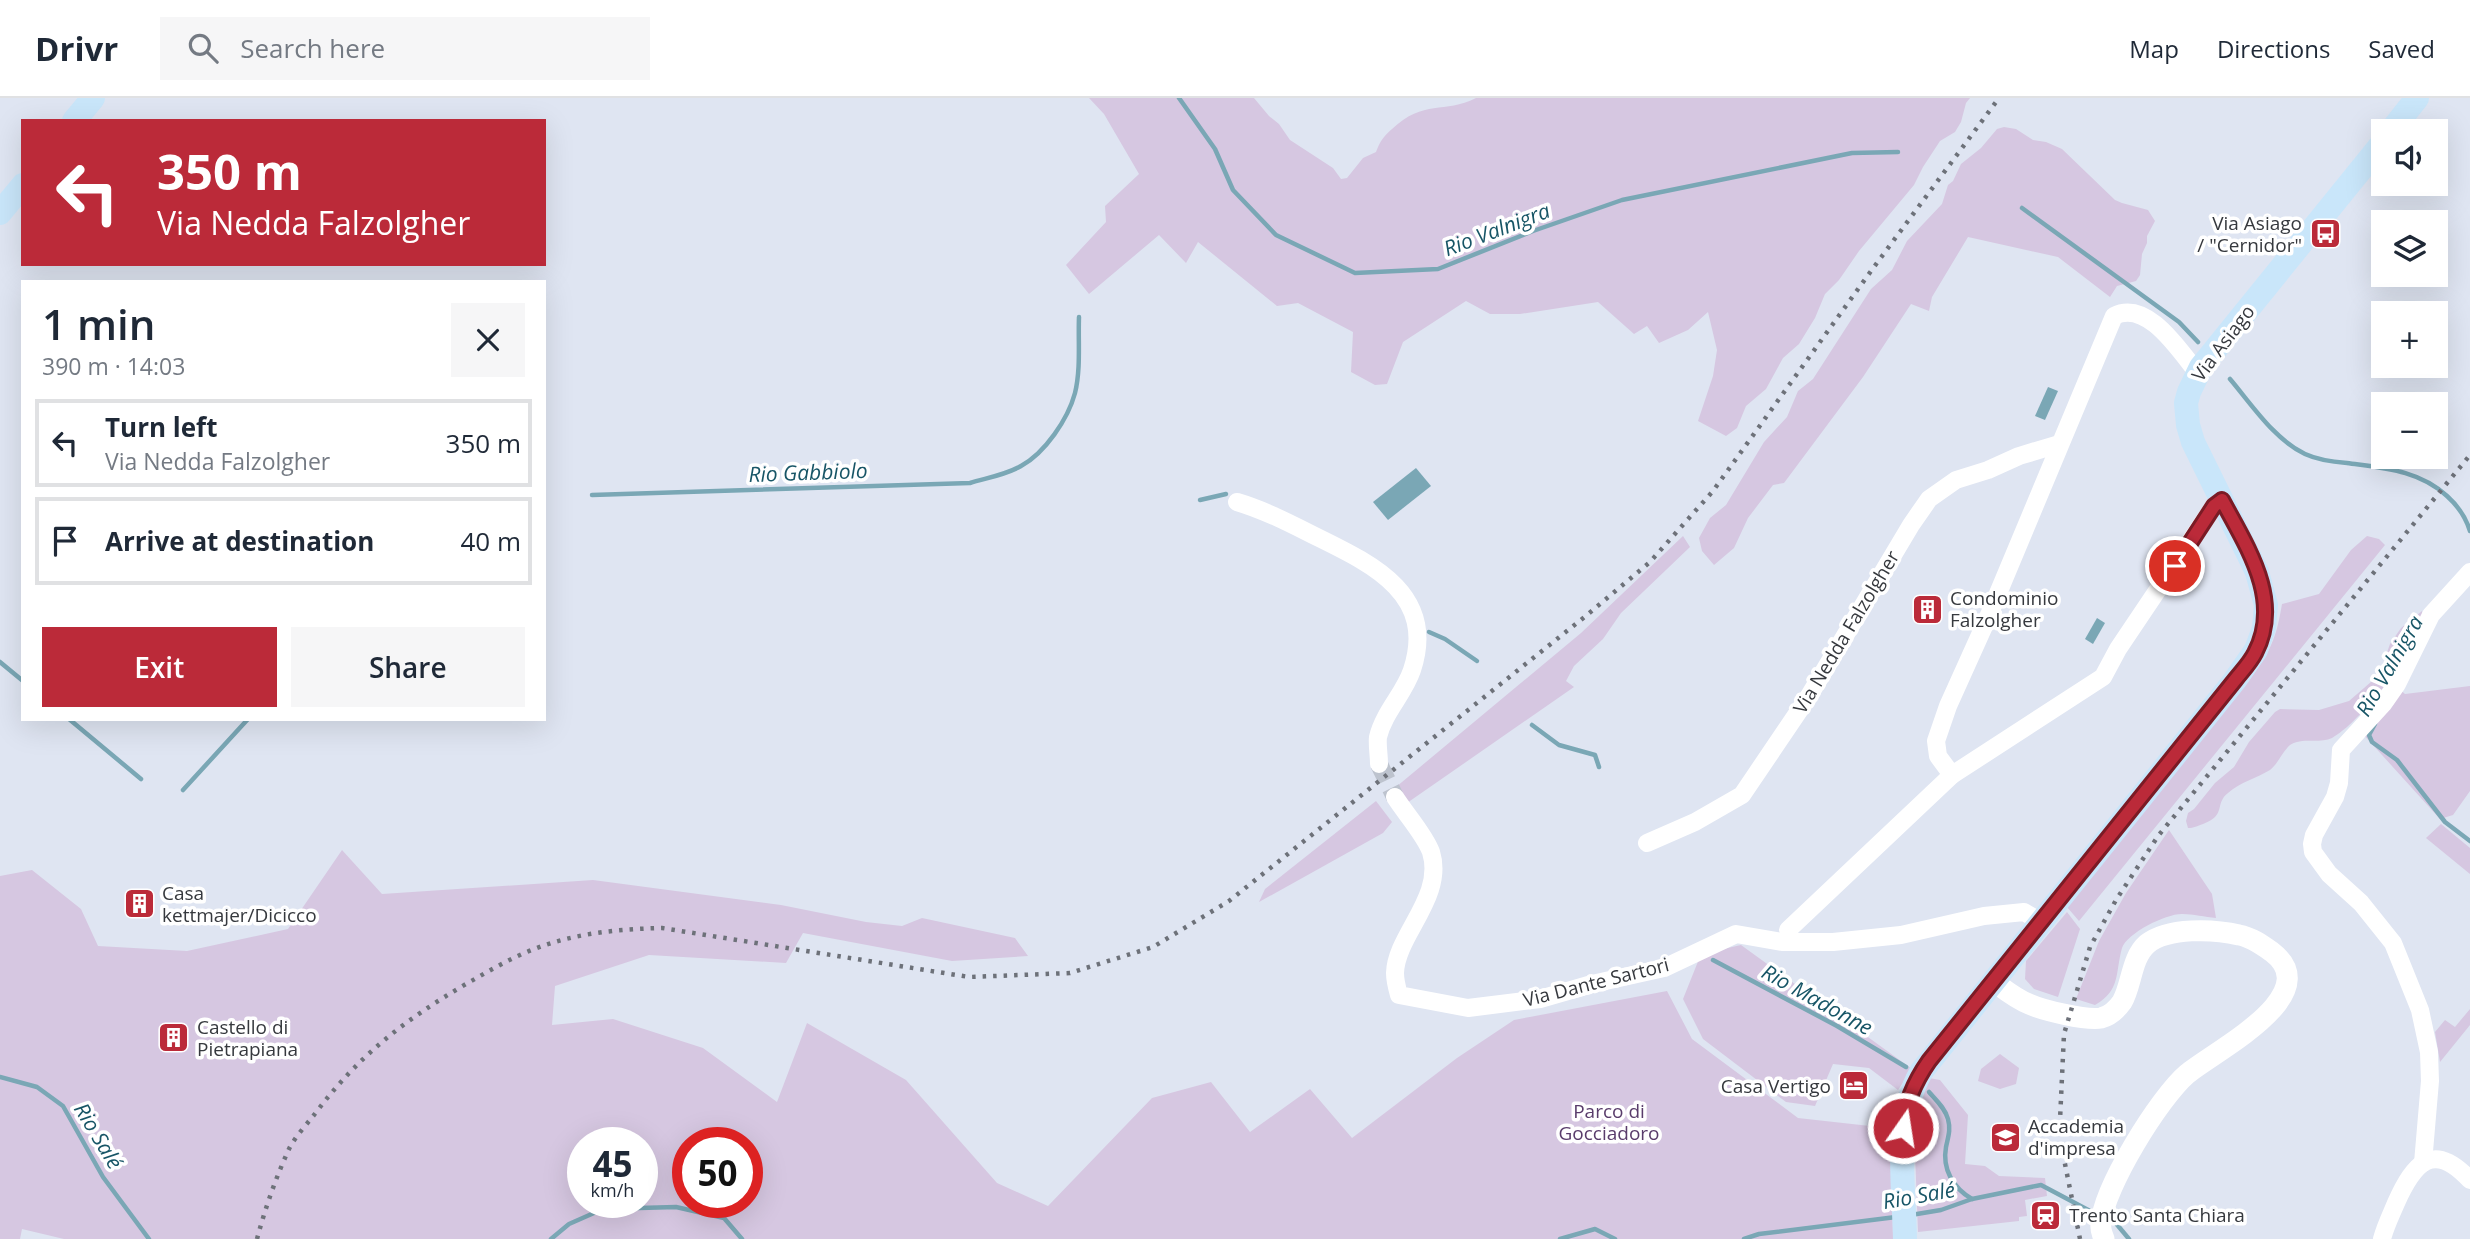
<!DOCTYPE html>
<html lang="en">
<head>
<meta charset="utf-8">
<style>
	body { margin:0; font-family:"Open Sans",sans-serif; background:#f6f6f7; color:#1f2937; height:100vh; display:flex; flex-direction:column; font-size:26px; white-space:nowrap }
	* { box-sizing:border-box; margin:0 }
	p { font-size:23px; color:#747a83 }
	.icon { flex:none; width:38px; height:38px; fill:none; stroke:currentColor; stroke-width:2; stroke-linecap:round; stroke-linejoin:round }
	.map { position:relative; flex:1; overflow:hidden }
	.drawer { position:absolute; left:21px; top:182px; width:525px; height:441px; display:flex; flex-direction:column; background:#fff; border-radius:0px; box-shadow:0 7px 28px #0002 }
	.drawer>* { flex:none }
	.banner { position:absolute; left:21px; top:21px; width:525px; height:147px; border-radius:0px; box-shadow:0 7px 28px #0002; background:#bb2a39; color:#fff; overflow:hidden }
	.buttons { position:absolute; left:2371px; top:21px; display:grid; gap:14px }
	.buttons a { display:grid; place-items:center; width:77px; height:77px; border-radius:0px; background:#fff; box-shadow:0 7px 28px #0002; font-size:35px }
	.speed { position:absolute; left:567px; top:1029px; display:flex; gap:14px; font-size:35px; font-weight:700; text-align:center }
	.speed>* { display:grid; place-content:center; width:91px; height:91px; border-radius:50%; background:#fff; box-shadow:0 7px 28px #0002; line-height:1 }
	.speed small { font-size:18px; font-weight:400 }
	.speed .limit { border:10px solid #d22; background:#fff; color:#111 }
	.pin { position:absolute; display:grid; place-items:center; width:60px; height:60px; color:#fff; margin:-30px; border:4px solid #fff; border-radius:50%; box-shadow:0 2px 7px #0007 }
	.me { position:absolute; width:77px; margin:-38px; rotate:13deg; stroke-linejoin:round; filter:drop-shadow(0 0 5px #0008) }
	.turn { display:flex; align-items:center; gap:24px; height:147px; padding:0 21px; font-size:32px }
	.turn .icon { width:91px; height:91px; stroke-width:2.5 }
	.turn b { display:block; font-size:49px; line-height:60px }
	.round { display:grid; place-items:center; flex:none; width:74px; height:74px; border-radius:0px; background:#f6f6f7 }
	.head { display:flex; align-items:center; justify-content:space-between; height:119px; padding:0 21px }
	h1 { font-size:42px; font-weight:600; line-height:52px }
	.cta { display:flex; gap:14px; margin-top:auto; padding:14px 21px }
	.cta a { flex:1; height:80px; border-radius:0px; background:#bb2a39; color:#fff; font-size:28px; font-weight:600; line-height:80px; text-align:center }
	.cta a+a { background:#f6f6f7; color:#1f2937 }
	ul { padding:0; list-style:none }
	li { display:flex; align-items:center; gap:21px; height:88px; margin:0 14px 10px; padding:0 7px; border:4px solid #e0e1e3; border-radius:0px }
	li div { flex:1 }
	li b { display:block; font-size:26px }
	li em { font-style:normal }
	header { display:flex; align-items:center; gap:42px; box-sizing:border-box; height:98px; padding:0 35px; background:#fff; border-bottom:2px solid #e0e1e3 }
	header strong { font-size:33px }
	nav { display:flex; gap:38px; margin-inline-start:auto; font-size:24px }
	.search { width:490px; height:63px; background:#f6f6f7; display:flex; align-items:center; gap:18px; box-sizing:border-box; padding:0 24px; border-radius:0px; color:#747a83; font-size:26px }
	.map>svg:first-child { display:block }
	.green { fill:#d6c7e1; fill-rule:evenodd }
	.water { fill:#7aa7b5 }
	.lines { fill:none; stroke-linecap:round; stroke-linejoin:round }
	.stream { stroke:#7aa7b5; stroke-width:4.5 }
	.minor-tunnel { stroke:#bdc3ce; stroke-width:18; stroke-dasharray:18 9; stroke-linecap:butt }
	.minor { stroke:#fff; stroke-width:18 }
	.tertiary { stroke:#fff; stroke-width:21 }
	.secondary { stroke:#c9e6fa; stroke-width:24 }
	.rail { stroke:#6d7179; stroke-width:4.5; stroke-dasharray:3.5 7; stroke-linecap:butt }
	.route-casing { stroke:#7a1b25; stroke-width:18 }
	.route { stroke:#bb2a39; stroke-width:12 }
	.labels { text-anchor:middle; stroke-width:7; stroke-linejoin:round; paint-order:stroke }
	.poi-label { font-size:19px; fill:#36393e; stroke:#fff; text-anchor:start }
	.street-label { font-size:19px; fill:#36393e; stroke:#fff }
	.park-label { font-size:19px; fill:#593c6b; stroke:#fff }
	.water-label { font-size:21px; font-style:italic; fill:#175566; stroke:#fff }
</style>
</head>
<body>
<header>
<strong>Drivr</strong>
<div class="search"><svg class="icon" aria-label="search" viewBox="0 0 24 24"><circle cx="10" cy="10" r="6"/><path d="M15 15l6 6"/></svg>Search here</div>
<nav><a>Map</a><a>Directions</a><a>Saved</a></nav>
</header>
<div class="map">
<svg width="2470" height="1141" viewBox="0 0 2470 1141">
	<rect width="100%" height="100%" fill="#dfe5f2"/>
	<!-- green -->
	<g class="green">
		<path d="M1089,0H1254L1269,18L1279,26L1290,42L1333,70L1341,81L1347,80L1363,60L1376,54C1380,43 1384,38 1392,31C1424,1 1444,16 1476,0H1970L1966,5L1961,24L1955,34L1940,43L1923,69L1914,87L1859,153L1839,182L1825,196L1815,220L1799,246L1783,260L1766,291L1746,308L1737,330L1726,338L1698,323L1713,278L1717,252L1708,214L1688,232L1659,245L1647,228L1634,236L1598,204L1520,216H1490L1466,203L1403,244L1387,286L1375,287L1351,274L1353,234L1298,205L1277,208L1198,144L1186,165L1159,137L1089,196L1066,167L1106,124L1105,108L1139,76L1104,16Z"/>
		<path d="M2004,29L2016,31L2033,42L2046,44L2062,51L2115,102L2122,105L2148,112L2155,123L2147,138V145L2142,156L2140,177L2136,183L2117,188L2110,199L2058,159L1968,139L1932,199L1929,213L1911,206L1863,279L1784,385L1773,387L1748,420L1734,450L1714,467L1702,453L1699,440L1710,420L1726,407L1764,344L1787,319L1798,293L1813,281L1871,191L1892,172L1907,143L1942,106L1948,87L1953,83L1961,66L1981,50L1997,31Z"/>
		<path d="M1683,438L1690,449L1621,515L1603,541L1574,568L1566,583L1574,589L1407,705L1396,689L1581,535Z"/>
		<path d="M2367,438L2379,441L2385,447L2079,823L2067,809L2248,584C2270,554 2276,542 2282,506L2319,496L2351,452Z"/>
		<path d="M2422,513C2427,543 2358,627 2332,640C2320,646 2301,639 2290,647C2282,654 2278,666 2270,672C2257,680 2240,684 2228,695C2214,706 2227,717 2203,726C2197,728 2194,730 2188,730L2186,723L2188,715L2194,711L2215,685L2234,669L2249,644L2275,614L2280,611L2319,612L2349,603L2379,577L2390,546L2401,530Z"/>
		<path d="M2470,588V693L2453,717L2440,721L2363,636L2397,589L2405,596Z"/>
		<path d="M1376,703L1392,724L1383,735L1259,804L1265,791Z"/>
		<path d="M2441,726L2470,750V776L2426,740Z"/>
		<path d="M2169,732L2212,796L2216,820C2205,819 2193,816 2183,816C2167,815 2127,835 2122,850C2115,875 2121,892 2095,907L2076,901L2099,843L2126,795Z"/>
		<path d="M342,752L382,796L593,782L781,807L866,824L902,828L922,820L1015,840L1028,858L952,863L803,835L786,865L649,857L555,888L552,927L613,921L703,950L777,1004L807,925L906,982L997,1085L1048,1108L1152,1000L1211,984L1250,1034L1310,991L1352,1040L1457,960L1514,922L1667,893L1692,941L1798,1020L1870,1028L1892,1068L1893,1141H64L22,1131L20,1141H0V778L32,772L81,811L98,848L187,853L288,831ZM583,1045H642V1104H583ZM688,1045H747V1104H688Z"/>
		<path d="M2067,814L2080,831L2058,899L2034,891L2025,881L2026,863Z"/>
		<path d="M1741,847L1912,971L1898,992L1869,970L1833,966L1815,1008L1786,1004L1703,941L1683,901L1701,856Z"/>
		<path d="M2470,911V927L2440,964L2435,934L2445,922L2455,929Z"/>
		<path d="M2000,956L2019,970L2016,986L2000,991L1978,983L1981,971Z"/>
		<path d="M1929,980L1940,982L1968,1017L1965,1066L1985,1068L1999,1078L2045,1080L2047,1098L2025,1102L2027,1118L2019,1119V1123L1918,1134L1914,1029L1920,1001Z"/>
	</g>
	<!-- water -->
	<g class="water">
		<path d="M2048,289L2058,293L2045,322L2035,318Z"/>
		<path d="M1416,370L1431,388L1388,422L1373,404Z"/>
		<path d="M2097,520L2105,525L2093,546L2085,541Z"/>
	</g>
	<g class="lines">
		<!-- stream -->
		<g class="stream">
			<path d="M1179,0L1215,51L1233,92L1276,137L1355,175L1438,171L1533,133L1622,102L1852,55L1898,54"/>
			<path d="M2022,110L2179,224L2198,244"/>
			<path d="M2230,281C2252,307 2274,341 2305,356C2318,362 2334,364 2347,365C2383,370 2419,372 2447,398C2457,407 2466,420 2470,433"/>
			<path d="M592,397L970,385C986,380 1006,377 1021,368C1045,355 1068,321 1075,295C1081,271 1078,243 1079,219"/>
			<path d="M1200,402L1226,396"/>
			<path d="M1429,534L1445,541L1477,563"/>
			<path d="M0,564L23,583"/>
			<path d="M69,621L141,681"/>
			<path d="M2375,626L2369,637L2372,644L2397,662L2445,724L2470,743"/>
			<path d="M1532,627L1559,647L1595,657L1599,669"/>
			<path d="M183,692L248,621"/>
			<path d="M1713,862L1837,928L1906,969"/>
			<path d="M0,979L37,989L63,1008L103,1079L149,1141"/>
			<path d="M1929,994C1936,1002 1945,1010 1948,1021C1951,1032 1948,1039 1946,1049C1942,1071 1953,1090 1972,1101"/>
			<path d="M1911,1117L1941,1112L1972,1101L2041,1087L2092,1114"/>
			<path d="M2114,1123L2129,1141"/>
			<path d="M551,1141L569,1126L603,1111L676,1109L724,1120L742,1141"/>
			<path d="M1560,1141L1595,1131L1615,1141"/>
			<path d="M1744,1141L1759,1136L1896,1119"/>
		</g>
		<!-- minor-tunnel -->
		<path class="minor-tunnel" d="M1379,666L1395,699"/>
		<!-- minor -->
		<g class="minor">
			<path d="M1237,404C1264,412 1289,425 1315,438C1372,466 1437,496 1412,572C1404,596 1384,614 1378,639C1377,647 1379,657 1379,666"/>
			<path d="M1952,677L1938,658L1936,643L1948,608L1989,517L2114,218C2147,201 2179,252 2197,274"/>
			<path d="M1395,699C1405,715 1425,737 1431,754C1445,799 1396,837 1395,875C1395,882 1397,890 1399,897L1468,910L1540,901L1592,886L1664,870L1736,836L1782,844H1833L1901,837L1984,818L2024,814L2041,824"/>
			<path d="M1647,745L1695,724L1742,697L1809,598L1911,427L1929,401L1956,382L1988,372L2019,358L2059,346"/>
			<path d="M1788,832L1952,677L2103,579L2118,551L2214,408L2223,402"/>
			<path d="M2423,1065L2430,983L2429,954L2420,912L2393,845L2361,805L2329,776L2313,754L2312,746L2314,737L2335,699L2339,685L2341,652L2383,606L2397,586L2431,517L2470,474"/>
			<path d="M2382,1141C2385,1129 2391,1117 2396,1105C2414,1065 2433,1042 2470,1082"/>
		</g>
		<!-- tertiary -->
		<path class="tertiary" d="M1993,883C2005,892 2016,901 2029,906C2042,912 2087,923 2101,920C2109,918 2117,911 2122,904C2132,887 2131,860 2147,846C2168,829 2214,831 2239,837C2251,839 2262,847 2272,854C2328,897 2214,953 2187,976C2160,999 2103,1090 2101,1126C2100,1131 2102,1136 2104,1141"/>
		<!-- secondary -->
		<g class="secondary">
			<path d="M74,23L93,0"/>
			<path d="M2391,33L2417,0"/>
			<path d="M0,115L23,87"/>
			<path d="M1905,1141C1904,1086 1893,1024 1921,974L2235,582L2256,552L2264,530L2266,507L2257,474L2193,344L2188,327L2186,305L2189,294L2201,269L2384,43"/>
		</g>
		<!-- rail -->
		<g class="rail">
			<path d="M257,1141C265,1111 276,1079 289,1051C295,1039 306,1027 314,1017C358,958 403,923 466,886C489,873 512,859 537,850C576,835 620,831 662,830L969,879L1070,875L1153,849L1229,803L1587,517L1650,464L1713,393L1871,173L1999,0"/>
			<path d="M2080,1141L2064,1061L2060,1022L2064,936L2090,849L2116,802L2158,738L2470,357"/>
		</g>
	</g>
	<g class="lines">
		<defs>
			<path id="route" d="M1903,1030C1905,1005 1915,983 1929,963L2235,582C2242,573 2250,565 2255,555C2283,502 2247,449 2222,402L2214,408L2175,468"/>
		</defs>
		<!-- route casing -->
		<use href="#route" class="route-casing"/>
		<!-- route -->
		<use href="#route" class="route"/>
	</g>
	<!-- icons -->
	<defs>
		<symbol id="bus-square" viewBox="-11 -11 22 22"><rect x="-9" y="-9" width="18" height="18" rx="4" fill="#bb2a39" stroke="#fff"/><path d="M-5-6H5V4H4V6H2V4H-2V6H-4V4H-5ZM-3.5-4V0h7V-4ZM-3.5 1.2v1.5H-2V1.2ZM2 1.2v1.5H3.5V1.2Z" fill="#fff"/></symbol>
		<symbol id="building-square" viewBox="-11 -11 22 22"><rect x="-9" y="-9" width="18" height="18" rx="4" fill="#bb2a39" stroke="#fff"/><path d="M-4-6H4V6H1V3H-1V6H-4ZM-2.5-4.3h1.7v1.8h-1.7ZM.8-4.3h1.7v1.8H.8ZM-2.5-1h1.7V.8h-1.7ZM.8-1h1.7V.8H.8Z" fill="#fff"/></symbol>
		<symbol id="hotel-square" viewBox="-11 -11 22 22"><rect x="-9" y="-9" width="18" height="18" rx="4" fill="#bb2a39" stroke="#fff"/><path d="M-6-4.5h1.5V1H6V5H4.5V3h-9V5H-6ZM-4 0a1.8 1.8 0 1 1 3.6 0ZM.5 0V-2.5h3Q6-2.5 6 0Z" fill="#fff"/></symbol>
		<symbol id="university-square" viewBox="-11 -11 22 22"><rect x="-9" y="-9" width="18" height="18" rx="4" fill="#bb2a39" stroke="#fff"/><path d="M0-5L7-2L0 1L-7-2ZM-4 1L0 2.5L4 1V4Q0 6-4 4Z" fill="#fff"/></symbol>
		<symbol id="station-square" viewBox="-11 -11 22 22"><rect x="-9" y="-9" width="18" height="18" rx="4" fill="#bb2a39" stroke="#fff"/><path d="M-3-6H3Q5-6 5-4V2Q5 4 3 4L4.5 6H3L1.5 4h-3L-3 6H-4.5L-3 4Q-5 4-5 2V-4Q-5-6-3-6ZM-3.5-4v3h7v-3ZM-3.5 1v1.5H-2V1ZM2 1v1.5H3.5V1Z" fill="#fff"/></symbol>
	</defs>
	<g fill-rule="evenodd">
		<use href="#bus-square" x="2308" y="118" width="35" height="35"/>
		<use href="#building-square" x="1910" y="494" width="35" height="35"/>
		<use href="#building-square" x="122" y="788" width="35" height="35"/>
		<use href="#building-square" x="156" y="922" width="35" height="35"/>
		<use href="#hotel-square" x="1836" y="970" width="35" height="35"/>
		<use href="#university-square" x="1988" y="1022" width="35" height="35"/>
		<use href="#station-square" x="2028" y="1100" width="35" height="35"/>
	</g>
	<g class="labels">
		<!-- poi labels -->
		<g class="poi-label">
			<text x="2302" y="132" text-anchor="end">Via Asiago<tspan x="2302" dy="22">/ "Cernidor"</tspan></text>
			<text x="1950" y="507">Condominio<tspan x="1950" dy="22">Falzolgher</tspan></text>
			<text x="162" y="802">Casa<tspan x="162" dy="22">kettmajer/Dicicco</tspan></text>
			<text x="197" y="936">Castello di<tspan x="197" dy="22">Pietrapiana</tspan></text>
			<text x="1831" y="995" text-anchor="end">Casa Vertigo</text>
			<text x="2028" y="1035">Accademia<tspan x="2028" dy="22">d'impresa</tspan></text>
			<text x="2069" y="1124">Trento Santa Chiara</text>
		</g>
		<!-- street labels -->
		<g class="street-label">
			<text transform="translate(2223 245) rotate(-53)" y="7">Via Asiago</text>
			<text transform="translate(1846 534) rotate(-59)" y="7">Via Nedda Falzolgher</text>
			<text transform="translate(1596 884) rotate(-14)" y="7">Via Dante Sartori</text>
		</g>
		<!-- park labels -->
		<g class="park-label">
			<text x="1609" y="1020">Parco di<tspan x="1609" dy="22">Gocciadoro</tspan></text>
		</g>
		<!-- water labels -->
		<g class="water-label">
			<text transform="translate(1497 132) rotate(-21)" y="7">Rio Valnigra</text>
			<text transform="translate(808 375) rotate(-2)" y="7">Rio Gabbiolo</text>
			<text transform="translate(2390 568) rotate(-60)" y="7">Rio Valnigra</text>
			<text transform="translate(1817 902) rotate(29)" y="7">Rio Madonne</text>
			<text transform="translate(98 1038) rotate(59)" y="7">Rio Salé</text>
			<text transform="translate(1919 1098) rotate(-10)" y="7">Rio Salé</text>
		</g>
	</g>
</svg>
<div class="buttons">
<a><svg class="icon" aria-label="sound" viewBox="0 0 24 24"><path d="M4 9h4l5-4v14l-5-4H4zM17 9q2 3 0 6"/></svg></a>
<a><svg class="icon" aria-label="layers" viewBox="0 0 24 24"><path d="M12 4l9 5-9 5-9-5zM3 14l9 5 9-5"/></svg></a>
<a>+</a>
<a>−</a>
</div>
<div class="speed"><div>45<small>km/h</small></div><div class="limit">50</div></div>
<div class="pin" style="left:2175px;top:468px;background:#d93025"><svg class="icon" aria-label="arrive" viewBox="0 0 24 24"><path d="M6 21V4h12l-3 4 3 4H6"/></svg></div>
<svg class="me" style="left:1903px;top:1030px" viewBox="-20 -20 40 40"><circle r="17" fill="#bb2a39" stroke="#fff" stroke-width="3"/><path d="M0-11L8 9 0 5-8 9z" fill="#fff"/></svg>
<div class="banner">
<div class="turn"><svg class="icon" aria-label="left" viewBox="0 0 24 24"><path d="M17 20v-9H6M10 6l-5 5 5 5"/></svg><div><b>350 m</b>Via Nedda Falzolgher</div></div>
</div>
<section class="drawer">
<div class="head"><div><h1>1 min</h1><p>390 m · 14:03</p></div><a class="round"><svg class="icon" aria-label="close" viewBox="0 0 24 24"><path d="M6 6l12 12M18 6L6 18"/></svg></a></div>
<ul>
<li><svg class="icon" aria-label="left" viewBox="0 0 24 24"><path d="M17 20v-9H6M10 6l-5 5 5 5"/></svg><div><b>Turn left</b><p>Via Nedda Falzolgher</p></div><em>350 m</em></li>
<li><svg class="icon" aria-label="arrive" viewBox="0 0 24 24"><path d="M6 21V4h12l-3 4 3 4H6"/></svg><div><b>Arrive at destination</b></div><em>40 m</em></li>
</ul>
<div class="cta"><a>Exit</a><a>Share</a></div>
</section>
</div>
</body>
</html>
